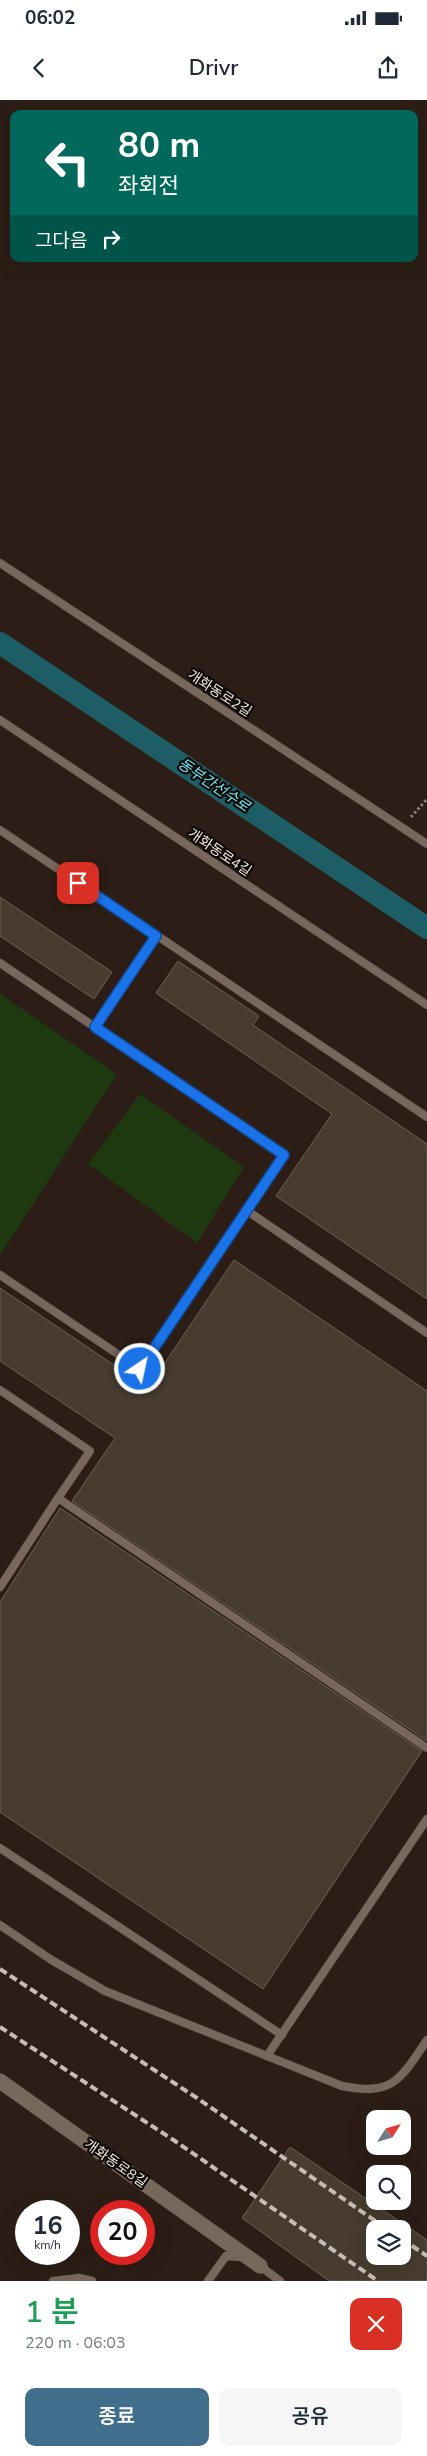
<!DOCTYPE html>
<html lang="ko">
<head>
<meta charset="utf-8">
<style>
	body { margin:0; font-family:"Nunito Sans","Noto Sans KR",sans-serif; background:#f6f6f7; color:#1f2937; height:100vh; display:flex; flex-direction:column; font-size:19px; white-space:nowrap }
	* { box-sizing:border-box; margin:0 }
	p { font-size:16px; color:#747a83 }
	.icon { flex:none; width:28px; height:28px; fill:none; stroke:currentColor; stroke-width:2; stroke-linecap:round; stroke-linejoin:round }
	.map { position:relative; height:2181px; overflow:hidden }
	.side { display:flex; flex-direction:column; background:#fff; flex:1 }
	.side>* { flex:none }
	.guide { position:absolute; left:10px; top:10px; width:408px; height:152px; border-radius:10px; box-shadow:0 5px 20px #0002; background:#00695c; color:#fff; overflow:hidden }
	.needle { width:32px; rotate:53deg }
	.buttons { position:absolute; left:366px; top:2010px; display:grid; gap:10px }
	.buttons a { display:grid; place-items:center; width:45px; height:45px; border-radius:10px; background:#fff; box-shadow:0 5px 20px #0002; font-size:25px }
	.speed { position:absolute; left:15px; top:2100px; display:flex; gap:10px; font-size:25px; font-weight:700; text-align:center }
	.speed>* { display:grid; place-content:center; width:65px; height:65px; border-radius:50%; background:#fff; box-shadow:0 5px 20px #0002; line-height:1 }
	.speed small { font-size:12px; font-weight:400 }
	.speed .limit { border:8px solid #d22; background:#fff; color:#111 }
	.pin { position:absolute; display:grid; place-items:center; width:42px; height:42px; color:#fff; margin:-21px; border-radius:10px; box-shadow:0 2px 8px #0006 }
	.me { position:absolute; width:55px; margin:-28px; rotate:34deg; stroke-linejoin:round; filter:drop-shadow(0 0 4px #0008) }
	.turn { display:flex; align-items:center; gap:18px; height:105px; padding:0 25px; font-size:22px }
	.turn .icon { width:65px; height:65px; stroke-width:2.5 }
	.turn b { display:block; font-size:35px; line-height:42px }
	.then { display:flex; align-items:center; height:48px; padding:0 25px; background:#0003; gap:10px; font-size:19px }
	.round { display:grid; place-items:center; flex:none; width:52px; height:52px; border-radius:10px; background:#f6f6f7 }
	.headline { display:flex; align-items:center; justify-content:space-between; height:85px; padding:0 25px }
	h1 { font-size:30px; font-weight:600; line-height:38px; color:#1e9e55 }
	.primary-button { display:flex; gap:10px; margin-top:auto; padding:10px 25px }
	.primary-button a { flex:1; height:58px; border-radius:10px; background:#416e8b; color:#fff; font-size:20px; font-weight:600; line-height:58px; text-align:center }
	.primary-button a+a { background:#f6f6f7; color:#1f2937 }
	.status { display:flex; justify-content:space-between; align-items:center; height:35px; padding:0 25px; background:#fff; direction:ltr }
	.status svg { height:14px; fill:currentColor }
	header { display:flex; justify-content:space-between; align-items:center; height:65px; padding:0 25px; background:#fff; font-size:22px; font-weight:600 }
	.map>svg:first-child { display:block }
	.green { fill:#1e3810 }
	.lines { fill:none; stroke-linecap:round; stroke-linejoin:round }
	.canal { stroke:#1d5e66; stroke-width:22 }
	.building { fill:#473c2f; stroke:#6e6255; fill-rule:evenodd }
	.service-casing { stroke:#453934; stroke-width:9 }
	.minor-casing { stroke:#453934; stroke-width:16 }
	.path { stroke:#8d817a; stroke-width:3; stroke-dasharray:2.5 2.5; stroke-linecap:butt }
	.service { stroke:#78675d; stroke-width:8 }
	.minor { stroke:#78675d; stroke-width:15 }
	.rail { stroke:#c7bdb7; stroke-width:4; stroke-dasharray:8 4; stroke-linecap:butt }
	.route-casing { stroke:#114b97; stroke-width:12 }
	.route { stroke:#1a73e8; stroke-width:9 }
	.labels { text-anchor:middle; stroke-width:4.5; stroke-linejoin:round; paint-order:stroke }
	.street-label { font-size:14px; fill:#f1e8e2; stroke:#0f0906 }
	.water-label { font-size:15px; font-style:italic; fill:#6ce7f7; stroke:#0f0906 }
</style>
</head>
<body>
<div class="status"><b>06:02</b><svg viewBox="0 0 49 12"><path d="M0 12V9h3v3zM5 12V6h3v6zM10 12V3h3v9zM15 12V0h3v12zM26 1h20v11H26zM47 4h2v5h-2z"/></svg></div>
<header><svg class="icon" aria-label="back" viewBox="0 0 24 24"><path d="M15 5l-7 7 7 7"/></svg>Drivr<svg class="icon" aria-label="share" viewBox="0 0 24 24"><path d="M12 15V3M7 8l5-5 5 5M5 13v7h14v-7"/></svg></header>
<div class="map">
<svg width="427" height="2181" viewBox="0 0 427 2181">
	<rect width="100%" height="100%" fill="#2c1e16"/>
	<!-- green -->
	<g class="green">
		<path d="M0,894L117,974L0,1155Z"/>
		<path d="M140,994L244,1067L197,1143L88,1064Z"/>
	</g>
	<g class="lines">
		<!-- canal -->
		<path class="canal" d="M0,543L427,828"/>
	</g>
	<!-- building -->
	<g class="building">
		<path d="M0,797L112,872L94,899L0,836Z"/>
		<path d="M178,861L259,916L253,925L427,1044V1199L276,1096L332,1014L156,893Z"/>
		<path d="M234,1160L427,1291V1641L72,1401L115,1338L0,1261V1188L148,1288Z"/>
		<path d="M60,1408L422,1651L263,1889L0,1712V1502Z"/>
		<path d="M290,2047L427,2140V2181H329L242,2118ZM375,2129H402V2156H375Z"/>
	</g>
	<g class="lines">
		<defs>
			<g id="service">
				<path d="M0,463L427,744"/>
				<path d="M0,620L427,905"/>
				<path d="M0,730L427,1017"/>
				<path d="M0,863L284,1055L140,1269L0,1175"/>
				<path d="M95,927L156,836"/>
				<path d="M246,1110L427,1233"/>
				<path d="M0,1290L90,1351L58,1398L427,1648"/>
				<path d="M0,1487L58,1398"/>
				<path d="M0,1748L282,1935"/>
				<path d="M0,1825L50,1859L105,1891L342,1986C393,1996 400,1980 427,1940"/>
				<path d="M267,1956L427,1719"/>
				<path d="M260,2166L280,2181"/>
				<path d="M53,2181L79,2178L92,2181"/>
				<path d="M208,2181L226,2156L242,2157"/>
			</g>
			<path id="minor" d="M0,1981L260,2166"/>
		</defs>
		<!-- service casing -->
		<use href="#service" class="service-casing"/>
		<!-- minor casing -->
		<use href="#minor" class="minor-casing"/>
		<!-- path -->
		<path class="path" d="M411,717L427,699"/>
		<!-- service -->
		<use href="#service" class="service"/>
		<!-- minor -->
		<use href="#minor" class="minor"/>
		<!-- rail -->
		<g class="rail">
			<path d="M0,1869L197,1998L387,2129"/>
			<path d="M0,1927L175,2041L378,2181"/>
			<path d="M402,2139L427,2156"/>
		</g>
	</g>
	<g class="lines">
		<defs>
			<path id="route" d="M78,783L156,836L95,927L284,1055L140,1269"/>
		</defs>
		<!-- route casing -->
		<use href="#route" class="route-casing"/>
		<!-- route -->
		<use href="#route" class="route"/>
	</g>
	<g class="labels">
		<!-- street labels -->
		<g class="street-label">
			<text transform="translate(220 593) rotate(33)" y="5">개화동로2길</text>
			<text transform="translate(220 752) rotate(34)" y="5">개화동로4길</text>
			<text transform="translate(116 2063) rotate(35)" y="5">개화동로8길</text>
		</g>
		<!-- water labels -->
		<g class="water-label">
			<text transform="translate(214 685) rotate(34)" y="5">동부간선수로</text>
		</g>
	</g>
</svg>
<div class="buttons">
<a><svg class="needle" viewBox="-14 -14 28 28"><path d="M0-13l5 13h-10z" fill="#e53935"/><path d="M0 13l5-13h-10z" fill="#747a83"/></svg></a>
<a><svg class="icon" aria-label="search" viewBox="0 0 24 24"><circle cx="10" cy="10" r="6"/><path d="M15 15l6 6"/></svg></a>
<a><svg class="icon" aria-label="layers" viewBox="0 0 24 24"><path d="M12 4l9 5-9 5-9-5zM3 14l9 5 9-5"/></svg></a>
</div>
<div class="speed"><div>16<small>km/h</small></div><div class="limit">20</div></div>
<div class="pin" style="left:78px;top:783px;background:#d93025"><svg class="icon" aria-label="arrive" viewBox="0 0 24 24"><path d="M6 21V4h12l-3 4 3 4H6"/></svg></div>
<svg class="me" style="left:140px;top:1269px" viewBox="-20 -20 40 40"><circle r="17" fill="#1a73e8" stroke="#fff" stroke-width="3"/><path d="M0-11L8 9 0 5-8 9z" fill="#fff"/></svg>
<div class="guide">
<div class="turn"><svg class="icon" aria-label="left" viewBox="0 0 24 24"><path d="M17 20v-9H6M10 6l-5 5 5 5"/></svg><div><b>80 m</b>좌회전</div></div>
<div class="then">그다음<svg class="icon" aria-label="right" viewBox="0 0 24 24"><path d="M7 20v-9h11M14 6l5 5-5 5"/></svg></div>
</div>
</div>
<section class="side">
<div class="headline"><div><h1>1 분</h1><p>220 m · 06:03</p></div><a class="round" style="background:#d93025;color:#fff"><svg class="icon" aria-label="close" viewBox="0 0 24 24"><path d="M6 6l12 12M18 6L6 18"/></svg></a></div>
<div class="primary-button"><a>종료</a><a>공유</a></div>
</section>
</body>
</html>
